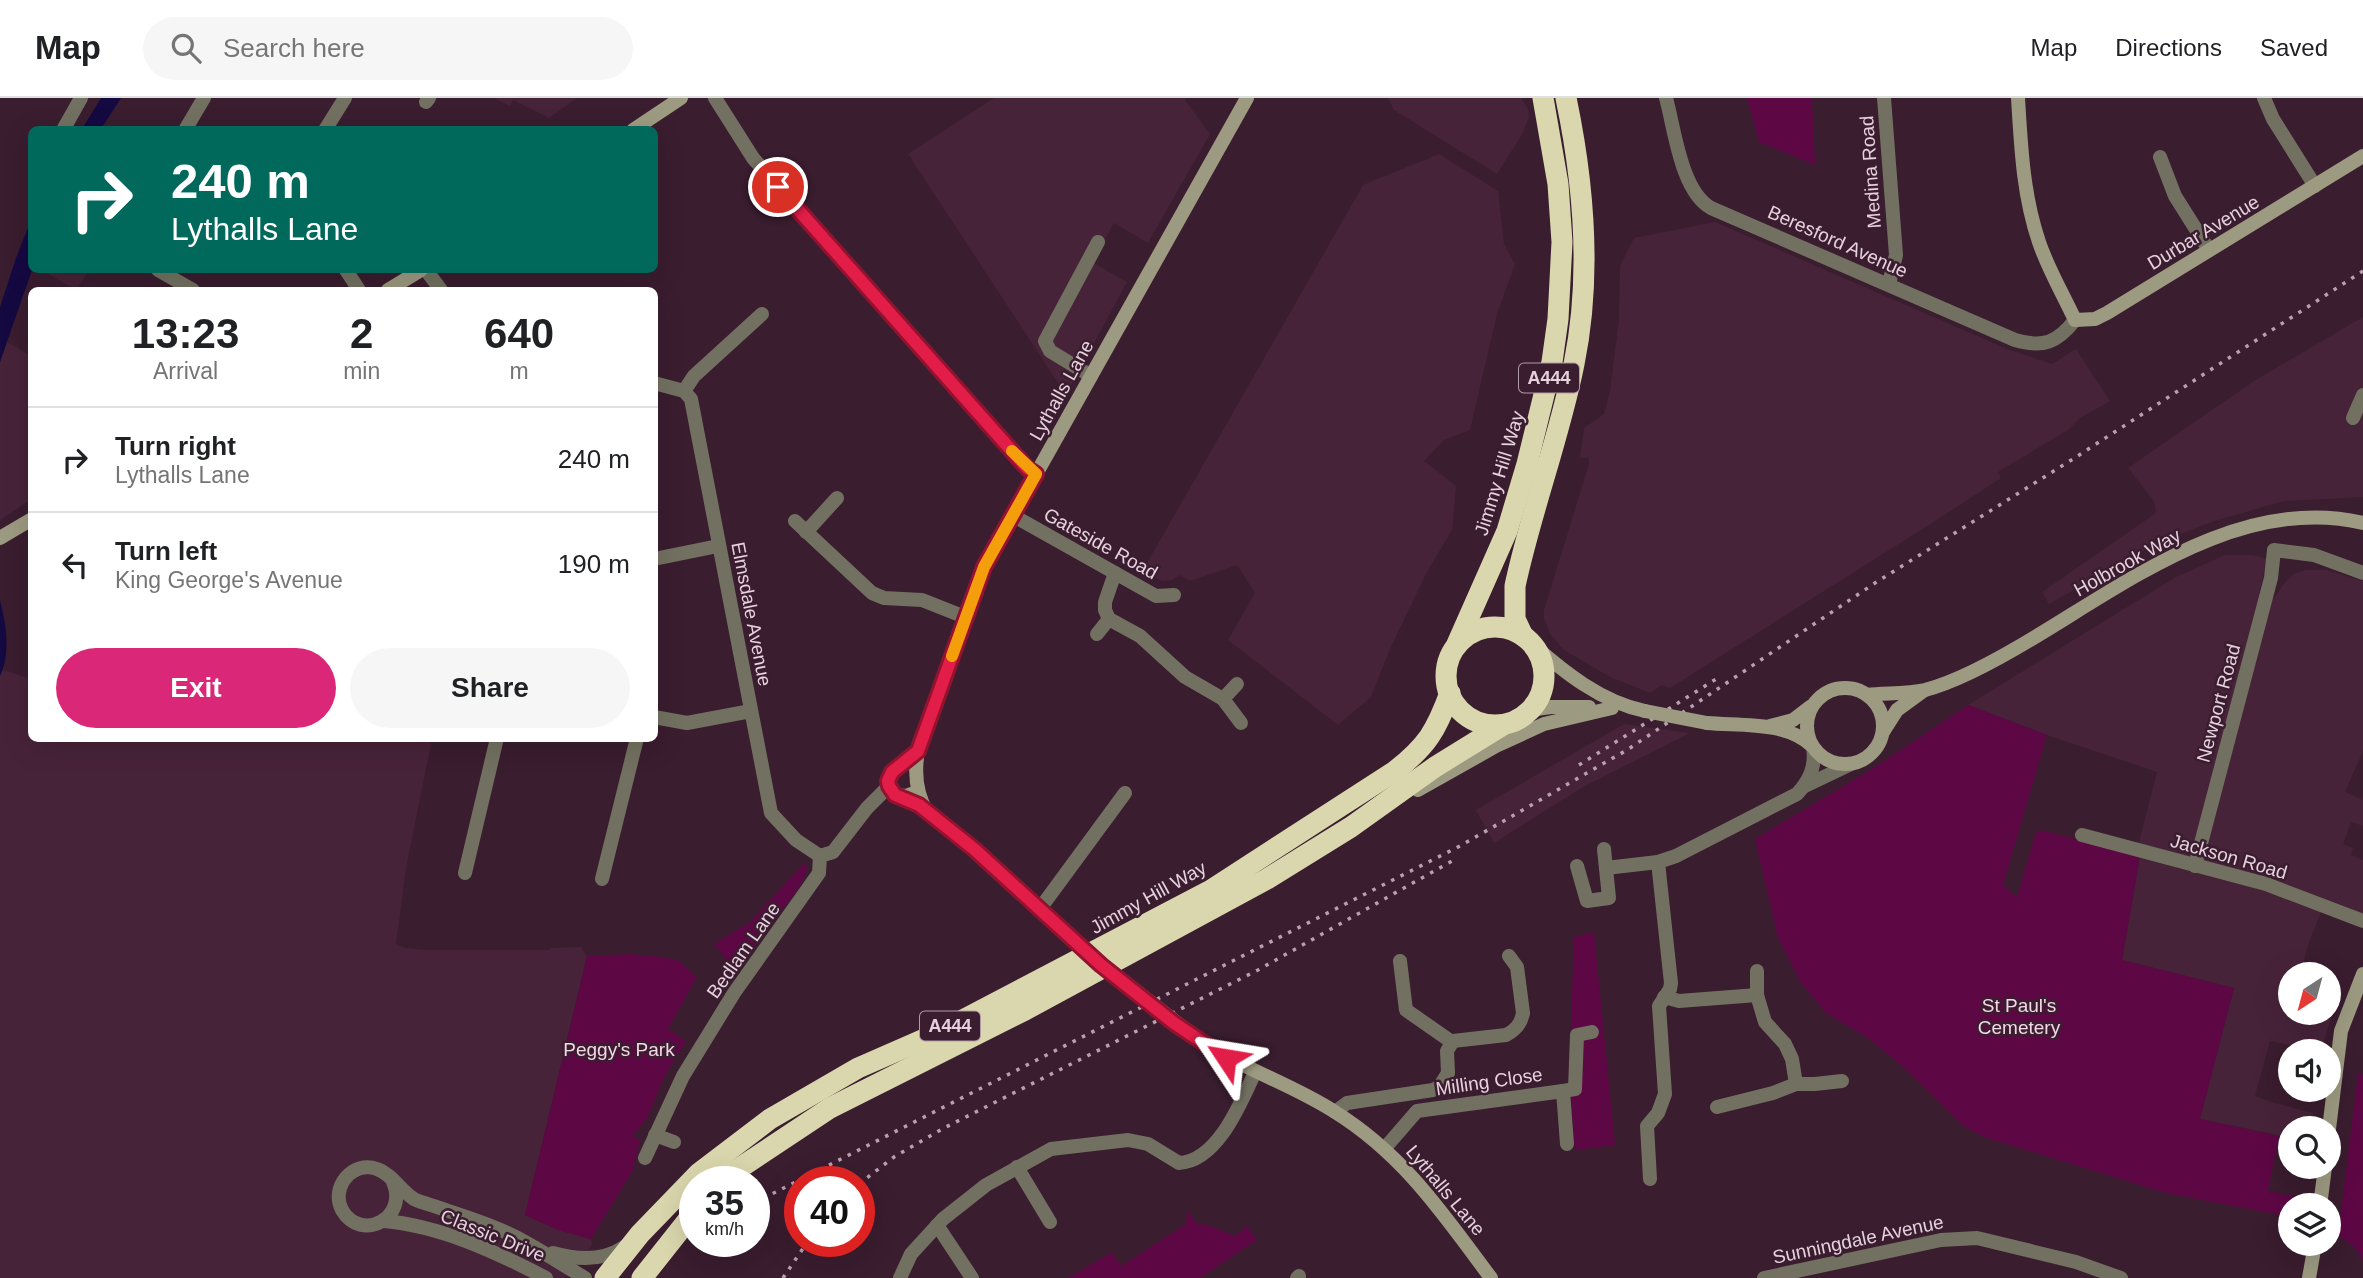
<!DOCTYPE html>
<html lang="en">
<head>
<meta charset="utf-8">
<style>
	body { margin:0; font-family:Helvetica,sans-serif; background:#f6f6f6; color:#202124; height:100vh; display:flex; flex-direction:column; font-size:26px; white-space:nowrap }
	* { box-sizing:border-box; margin:0 }
	p { font-size:23px; color:#757577 }
	.icon { flex:none; width:38px; height:38px; fill:none; stroke:currentColor; stroke-width:2; stroke-linecap:round; stroke-linejoin:round }
	.map { position:relative; flex:1; overflow:hidden }
	.details { position:absolute; left:28px; top:189px; width:630px; height:455px; display:flex; flex-direction:column; background:#fff; border-radius:10px; box-shadow:0 7px 28px #0002 }
	.details>* { flex:none }
	.guide { position:absolute; left:28px; top:28px; width:630px; height:147px; border-radius:10px; box-shadow:0 7px 28px #0002; background:#00695c; color:#fff; overflow:hidden }
	.needle { width:46px; rotate:216deg }
	.controls { position:absolute; left:2278px; top:864px; display:grid; gap:14px }
	.controls a { display:grid; place-items:center; width:63px; height:63px; border-radius:50%; background:#fff; box-shadow:0 7px 28px #0002; font-size:35px }
	.speed { position:absolute; left:679px; top:1068px; display:flex; gap:14px; font-size:35px; font-weight:700; text-align:center }
	.speed>* { display:grid; place-content:center; width:91px; height:91px; border-radius:50%; background:#fff; box-shadow:0 7px 28px #0002; line-height:1 }
	.speed small { font-size:18px; font-weight:400 }
	.speed .limit { border:10px solid #d22; background:#fff; color:#111 }
	.pin { position:absolute; display:grid; place-items:center; width:60px; height:60px; color:#fff; margin:-30px; border:4px solid #fff; border-radius:50%; box-shadow:0 2px 7px #0007 }
	.me { position:absolute; width:77px; margin:-38px; rotate:303deg; stroke-linejoin:round; filter:drop-shadow(0 0 5px #0008) }
	.turn { display:flex; align-items:center; gap:24px; height:147px; padding:0 28px; font-size:32px }
	.turn .icon { width:91px; height:91px; stroke-width:2.5 }
	.turn b { display:block; font-size:49px; line-height:60px }
	.eta { display:flex; justify-content:space-evenly; align-items:center; height:119px; text-align:center }
	.eta b { font-size:42px; font-weight:600; line-height:49px }
	.primary-button { display:flex; gap:14px; margin-top:auto; padding:14px 28px }
	.primary-button a { flex:1; height:80px; border-radius:42px; background:#db2777; color:#fff; font-size:28px; font-weight:600; line-height:80px; text-align:center }
	.primary-button a+a { background:#f6f6f6; color:#202124 }
	ul { padding:0; list-style:none }
	li { display:flex; align-items:center; gap:21px; height:105px; padding:0 28px; border-top:2px solid #e0e0e0 }
	li div { flex:1 }
	li b { display:block; font-size:26px }
	li em { font-style:normal }
	header { display:flex; align-items:center; gap:42px; box-sizing:border-box; height:98px; padding:0 35px; background:#fff; border-bottom:2px solid #e0e0e0 }
	header strong { font-size:33px }
	nav { display:flex; gap:38px; margin-inline-start:auto; font-size:24px }
	.search { width:490px; height:63px; background:#f6f6f6; display:flex; align-items:center; gap:18px; box-sizing:border-box; padding:0 24px; border-radius:38px; color:#757577; font-size:26px }
	.map>svg:first-child { display:block }
	.built { fill:#472339 }
	.green { fill:#5e0745 }
	.water { fill:#150942 }
	.lines { fill:none; stroke-linecap:round; stroke-linejoin:round }
	.street { stroke:#727161; stroke-width:14 }
	.secondary { stroke:#9c9a80; stroke-width:14 }
	.highway { stroke:#dad7ae; stroke-width:21 }
	.rail { stroke:#b8a1ae; stroke-width:3.5; stroke-dasharray:3.5 7; stroke-linecap:butt }
	.secondary-bridge { stroke:#9c9a80; stroke-width:14 }
	.route-casing { stroke:#92132f; stroke-width:18 }
	.route { stroke:#e11d48; stroke-width:12 }
	.slow { stroke:#f59e0b; stroke-width:12 }
	.labels { text-anchor:middle; stroke-width:5; stroke-linejoin:round; paint-order:stroke }
	.shield { fill:#3a1d2f; stroke:#b29ba9; stroke-width:2 }
	.shield-label { font-size:18px; font-weight:bold; fill:#e6d1dd }
	.street-label { font-size:19px; fill:#e6d1dd; stroke:#3a1d2f }
	.park-label { font-size:19px; fill:#f4d7e7; stroke:#3a1d2f }
</style>
</head>
<body>
<header>
<strong>Map</strong>
<div class="search"><svg class="icon" aria-label="search" viewBox="0 0 24 24"><circle cx="10" cy="10" r="6"/><path d="M15 15l6 6"/></svg>Search here</div>
<nav><a>Map</a><a>Directions</a><a>Saved</a></nav>
</header>
<div class="map">
<svg width="2363" height="1180" viewBox="0 0 2363 1180">
	<rect width="100%" height="100%" fill="#3a1d2f"/>
	<!-- built -->
	<g class="built">
		<path d="M494,0H577L549,20L513,2L510,8Z"/>
		<path d="M994,0H1186L1185,2L1210,36L1148,145L1114,125L1092,164L1127,184L1066,297L908,56Z"/>
		<path d="M1388,0H1521L1528,11L1529,19L1523,35L1497,76L1394,12Z"/>
		<path d="M1439,56L1498,93L1504,146L1515,166L1497,216L1470,332L1444,342L1424,363L1456,388L1452,432L1427,474L1390,551L1371,599L1338,627L1228,542L1255,495L1237,467L1190,483L1179,477L1173,482L1162,483L1143,472L1363,87Z"/>
		<path d="M1715,124L2007,251L2052,266L2076,251L2110,303L2080,320L2068,332L1998,374L2001,380L1943,418L1670,590L1662,587L1650,595L1610,579L1564,552L1550,536L1544,520V512L1589,366L1588,360H1580L1584,330L1604,316L1610,293L1619,221L1620,168L1634,140Z"/>
		<path d="M42,172H89L76,192Z"/>
		<path d="M2363,219V399L2284,403L2211,424L2158,445L2049,506L2042,494L2156,415L2154,403L2128,370L2254,283Z"/>
		<path d="M7,244L31,258L32,395L29,397L30,402L0,422V265Z"/>
		<path d="M2225,457H2253L2267,461L2259,496L2274,500L2286,483L2294,476L2305,472H2326L2363,483V653L2345,694L2363,702V728L2351,724L2343,746L2353,750L2351,757L2363,762V823L2324,808L2310,841L2300,877H2291V915H2329V891L2338,894L2321,954L2270,943L2255,998L2274,1005L2313,1015L2312,1031H2291V1040L2200,1021L2234,890L2122,862L2140,759L2139,744L2157,674L2047,637L1968,607L2176,479Z"/>
		<path d="M0,571L31,581L32,640L432,641L406,770L396,846L405,850L426,852H550L551,850L581,849L587,858L525,1117L558,1132L591,1141L592,1147L581,1161L575,1174L564,1180H0Z"/>
		<path d="M1624,626L1690,635L1583,689L1494,745L1476,712Z"/>
	</g>
	<!-- green -->
	<g class="green">
		<path d="M1747,0H1812L1815,67L1759,44Z"/>
		<path d="M1968,607L2047,637L2003,787L2017,799L2035,737L2041,732L2140,758L2122,862L2234,890L2200,1021L2279,1038L2268,1093L2306,1101L2305,1108H2291V1119L2166,1095L1984,1039L1962,1027L1901,967L1871,942L1826,915L1801,885L1778,840L1755,741L1875,669Z"/>
		<path d="M804,765L808,771L798,791L736,873L714,846L749,825Z"/>
		<path d="M1594,834L1615,1047L1575,1052L1569,986L1574,839Z"/>
		<path d="M630,856L663,859L680,863L697,879L668,931L686,943L664,979L647,1021L632,1038L640,1042L633,1072L591,1141L558,1132L525,1117L587,858Z"/>
		<path d="M2358,975L2363,977V1163L2355,1150L2338,1137Z"/>
		<path d="M1187,1112L1199,1128L1203,1125L1235,1138L1247,1128L1257,1142L1200,1180H1068L1112,1154L1121,1168L1186,1126Z"/>
	</g>
	<!-- water -->
	<g class="water">
		<path d="M101,0H121L101,31H82Z"/>
		<path d="M31,122L32,172L0,264V209L16,160Z"/>
		<path d="M0,502C6,527 11,554 0,578Z"/>
	</g>
	<g class="lines">
		<!-- street -->
		<g class="street">
			<path d="M715,0L753,60L1027,370L1036,376"/>
			<path d="M1666,0C1675,33 1681,93 1711,110L2015,242C2043,250 2057,245 2075,222"/>
			<path d="M1884,0L1896,157L1889,186"/>
			<path d="M2264,0L2273,21L2315,88"/>
			<path d="M426,4L429,0"/>
			<path d="M63,32L81,0"/>
			<path d="M185,32L204,0"/>
			<path d="M325,32L345,0"/>
			<path d="M2160,59L2175,98L2209,152"/>
			<path d="M158,172L193,192"/>
			<path d="M346,172L359,192"/>
			<path d="M426,172L441,192"/>
			<path d="M1091,278L1050,253L1045,243L1098,144"/>
			<path d="M654,285L684,293L691,301L771,715L796,742L820,758"/>
			<path d="M684,293L694,278L762,216"/>
			<path d="M2353,320L2363,297"/>
			<path d="M1012,417L1156,498L1174,497"/>
			<path d="M795,423L872,495L884,500L922,502L965,519"/>
			<path d="M806,434L837,400"/>
			<path d="M654,461L718,448"/>
			<path d="M1115,475L1105,504V512L1109,521L1140,538L1185,579L1223,601L1241,625"/>
			<path d="M1097,536L1109,521"/>
			<path d="M1223,601L1237,586"/>
			<path d="M654,619L687,625L751,613"/>
			<path d="M1805,688L1851,666"/>
			<path d="M2082,737L2266,786L2363,823"/>
			<path d="M1577,768L1587,803L1609,800L1604,751"/>
			<path d="M2195,768L2271,480L2274,452L2314,457L2363,475"/>
			<path d="M1606,770L1658,764L1676,758L1797,696C1810,682 1816,668 1813,649"/>
			<path d="M465,775L497,640"/>
			<path d="M602,781L637,640"/>
			<path d="M1039,812L1125,695"/>
			<path d="M1400,863L1406,912L1449,942L1450,946"/>
			<path d="M1664,899L1679,903L1757,897"/>
			<path d="M1796,986H1815L1842,983"/>
			<path d="M1563,993L1575,991L1577,937L1592,934"/>
			<path d="M1717,1009L1773,995L1796,986L1792,961L1785,946L1765,924L1757,897V873"/>
			<path d="M1335,1014L1347,1005L1433,992L1440,988L1448,975L1447,953L1453,943L1506,937C1516,932 1521,926 1523,915L1517,869L1509,858"/>
			<path d="M655,1037L674,1044"/>
			<path d="M1385,1050L1417,1013L1563,993L1567,1046"/>
			<path d="M645,1060L683,978L734,895L819,775L820,758L833,754L867,710L889,688"/>
			<path d="M1017,1069L1050,1124"/>
			<path d="M1650,1081L1647,1028L1658,1015L1665,996L1659,908L1670,891L1671,885L1658,764"/>
			<path d="M393,1084C409,1120 361,1145 342,1112C330,1089 353,1062 377,1071C392,1076 401,1093 414,1101C422,1105 432,1107 440,1110C457,1116 474,1121 491,1128C525,1141 553,1161 585,1180"/>
			<path d="M384,1123C441,1128 496,1154 546,1180"/>
			<path d="M937,1127L972,1180"/>
			<path d="M553,1155C577,1162 603,1163 624,1149"/>
			<path d="M900,1180L911,1156L943,1121L986,1087L1051,1051L1128,1042L1148,1046L1179,1065C1218,1063 1241,1004 1255,974"/>
			<path d="M1297,1180L1299,1178"/>
			<path d="M1764,1180L1941,1142L1977,1140L2076,1164L2121,1180"/>
		</g>
		<!-- secondary -->
		<g class="secondary">
			<path d="M2018,0C2021,49 2023,97 2039,144C2048,171 2063,196 2075,222L2095,221L2107,215L2363,58"/>
			<path d="M633,32L681,0"/>
			<path d="M388,192L421,172"/>
			<path d="M0,440L32,421"/>
			<path d="M1531,545C1564,574 1601,604 1645,613"/>
			<circle cx="1845" cy="628" r="38"/>
			<path d="M1867,597C1886,595 1907,596 1925,592C1960,583 2009,555 2040,536C2134,479 2246,397 2363,425"/>
			<path d="M1529,612L1551,609H1589"/>
			<path d="M1707,625C1741,628 1784,623 1811,647"/>
			<path d="M1770,628L1793,622L1810,609"/>
			<path d="M1883,634L1897,612L1923,593"/>
			<path d="M1418,692L1496,648L1544,626L1612,610"/>
			<path d="M911,696L907,698L895,697L888,683L892,674L918,653"/>
			<path d="M902,698L919,707L974,751L1080,849"/>
			<path d="M927,714C916,695 914,675 918,653L984,469L1247,0"/>
			<path d="M1199,942C1242,971 1292,986 1335,1014C1404,1057 1444,1117 1491,1180"/>
			<path d="M2329,1031L2341,933L2363,876"/>
			<path d="M2320,1108L2325,1069"/>
			<path d="M2309,1180L2315,1146"/>
		</g>
		<!-- highway -->
		<g class="highway">
			<circle cx="1495" cy="578" r="49"/>
			<path d="M1523,538L1515,521V488C1531,413 1559,341 1574,266C1592,178 1584,86 1566,0"/>
			<path d="M1457,546L1507,433L1527,366L1552,264L1558,221L1562,144L1558,86L1543,0"/>
			<path d="M720,1083L830,1010L1025,912L1267,781L1351,729L1435,669L1503,627"/>
			<path d="M605,1180L640,1136L699,1075L770,1021L858,970L938,935L1211,792L1395,673C1427,648 1436,633 1450,595"/>
			<path d="M642,1180L695,1113"/>
		</g>
		<!-- rail -->
		<g class="rail">
			<path d="M1579,667L1721,578"/>
			<path d="M859,1086L894,1059L942,1031L1258,872L1452,763"/>
			<path d="M754,1105L1460,748L1627,652L1875,485L2073,361L2363,173"/>
			<path d="M783,1180L808,1143"/>
		</g>
		<!-- secondary-bridge -->
		<g class="secondary-bridge">
			<path d="M1645,613L1707,625"/>
			<path d="M1080,849L1199,942"/>
		</g>
	</g>
	<g class="lines">
		<defs>
			<path id="route" d="M778,89L1027,370L1036,376L984,469L918,653L892,674L888,683L889,688L895,697L919,707L974,751L1101,867L1174,925L1226,960"/>
		</defs>
		<!-- route casing -->
		<use href="#route" class="route-casing"/>
		<!-- route -->
		<use href="#route" class="route"/>
		<!-- slow -->
		<path class="slow" d="M952,558L984,469L1036,376L1012,353"/>
	</g>
	<g class="labels">
		<!-- shield labels -->
		<g class="shield">
			<rect x="1519" y="265.5" width="60" height="29" rx="5"/>
			<rect x="920" y="913.5" width="60" height="29" rx="5"/>
		</g>
		<g class="shield-label">
			<text x="1549" y="286">A444</text>
			<text x="950" y="934">A444</text>
		</g>
		<!-- street labels -->
		<g class="street-label">
			<text transform="translate(1870 74) rotate(-94)" y="7">Medina Road</text>
			<text transform="translate(2203 134) rotate(-31)" y="7">Durbar Avenue</text>
			<text transform="translate(1838 143) rotate(24)" y="7">Beresford Avenue</text>
			<text transform="translate(1061 292) rotate(-61)" y="7">Lythalls Lane</text>
			<text transform="translate(1499 375) rotate(-73)" y="7">Jimmy Hill Way</text>
			<text transform="translate(1101 445) rotate(29)" y="7">Gateside Road</text>
			<text transform="translate(2127 464) rotate(-29)" y="7">Holbrook Way</text>
			<text transform="translate(752 516) rotate(79)" y="7">Elmsdale Avenue</text>
			<text transform="translate(2218 605) rotate(-75)" y="7">Newport Road</text>
			<text transform="translate(2229 758) rotate(16)" y="7">Jackson Road</text>
			<text transform="translate(1148 799) rotate(-29)" y="7">Jimmy Hill Way</text>
			<text transform="translate(743 852) rotate(-55)" y="7">Bedlam Lane</text>
			<text transform="translate(1489 983) rotate(-8)" y="7">Milling Close</text>
			<text transform="translate(1446 1092) rotate(50)" y="7">Lythalls Lane</text>
			<text transform="translate(493 1137) rotate(22)" y="7">Classic Drive</text>
			<text transform="translate(1858 1141) rotate(-12)" y="7">Sunningdale Avenue</text>
		</g>
		<!-- park labels -->
		<g class="park-label">
			<text x="2019" y="914">St Paul's<tspan x="2019" dy="22">Cemetery</tspan></text>
			<text x="619" y="958">Peggy's Park</text>
		</g>
	</g>
</svg>
<div class="controls">
<a><svg class="needle" viewBox="-14 -14 28 28"><path d="M0-13l5 13h-10z" fill="#e53935"/><path d="M0 13l5-13h-10z" fill="#757577"/></svg></a>
<a><svg class="icon" aria-label="sound" viewBox="0 0 24 24"><path d="M4 9h4l5-4v14l-5-4H4zM17 9q2 3 0 6"/></svg></a>
<a><svg class="icon" aria-label="search" viewBox="0 0 24 24"><circle cx="10" cy="10" r="6"/><path d="M15 15l6 6"/></svg></a>
<a><svg class="icon" aria-label="layers" viewBox="0 0 24 24"><path d="M12 4l9 5-9 5-9-5zM3 14l9 5 9-5"/></svg></a>
</div>
<div class="speed"><div>35<small>km/h</small></div><div class="limit">40</div></div>
<div class="pin" style="left:778px;top:89px;background:#d93025"><svg class="icon" aria-label="arrive" viewBox="0 0 24 24"><path d="M6 21V4h12l-3 4 3 4H6"/></svg></div>
<svg class="me" style="left:1226px;top:960px" viewBox="-20 -20 40 40"><path d="M0-17L14 15 0 8-14 15z" fill="#e11d48" stroke="#fff" stroke-width="4"/></svg>
<div class="guide">
<div class="turn"><svg class="icon" aria-label="right" viewBox="0 0 24 24"><path d="M7 20v-9h11M14 6l5 5-5 5"/></svg><div><b>240 m</b>Lythalls Lane</div></div>
</div>
<section class="details">
<div class="eta">
<div><b>13:23</b><p>Arrival</p></div>
<div><b>2</b><p>min</p></div>
<div><b>640</b><p>m</p></div>
</div>
<ul>
<li><svg class="icon" aria-label="right" viewBox="0 0 24 24"><path d="M7 20v-9h11M14 6l5 5-5 5"/></svg><div><b>Turn right</b><p>Lythalls Lane</p></div><em>240 m</em></li>
<li><svg class="icon" aria-label="left" viewBox="0 0 24 24"><path d="M17 20v-9H6M10 6l-5 5 5 5"/></svg><div><b>Turn left</b><p>King George's Avenue</p></div><em>190 m</em></li>
</ul>
<div class="primary-button"><a>Exit</a><a>Share</a></div>
</section>
</div>
</body>
</html>
